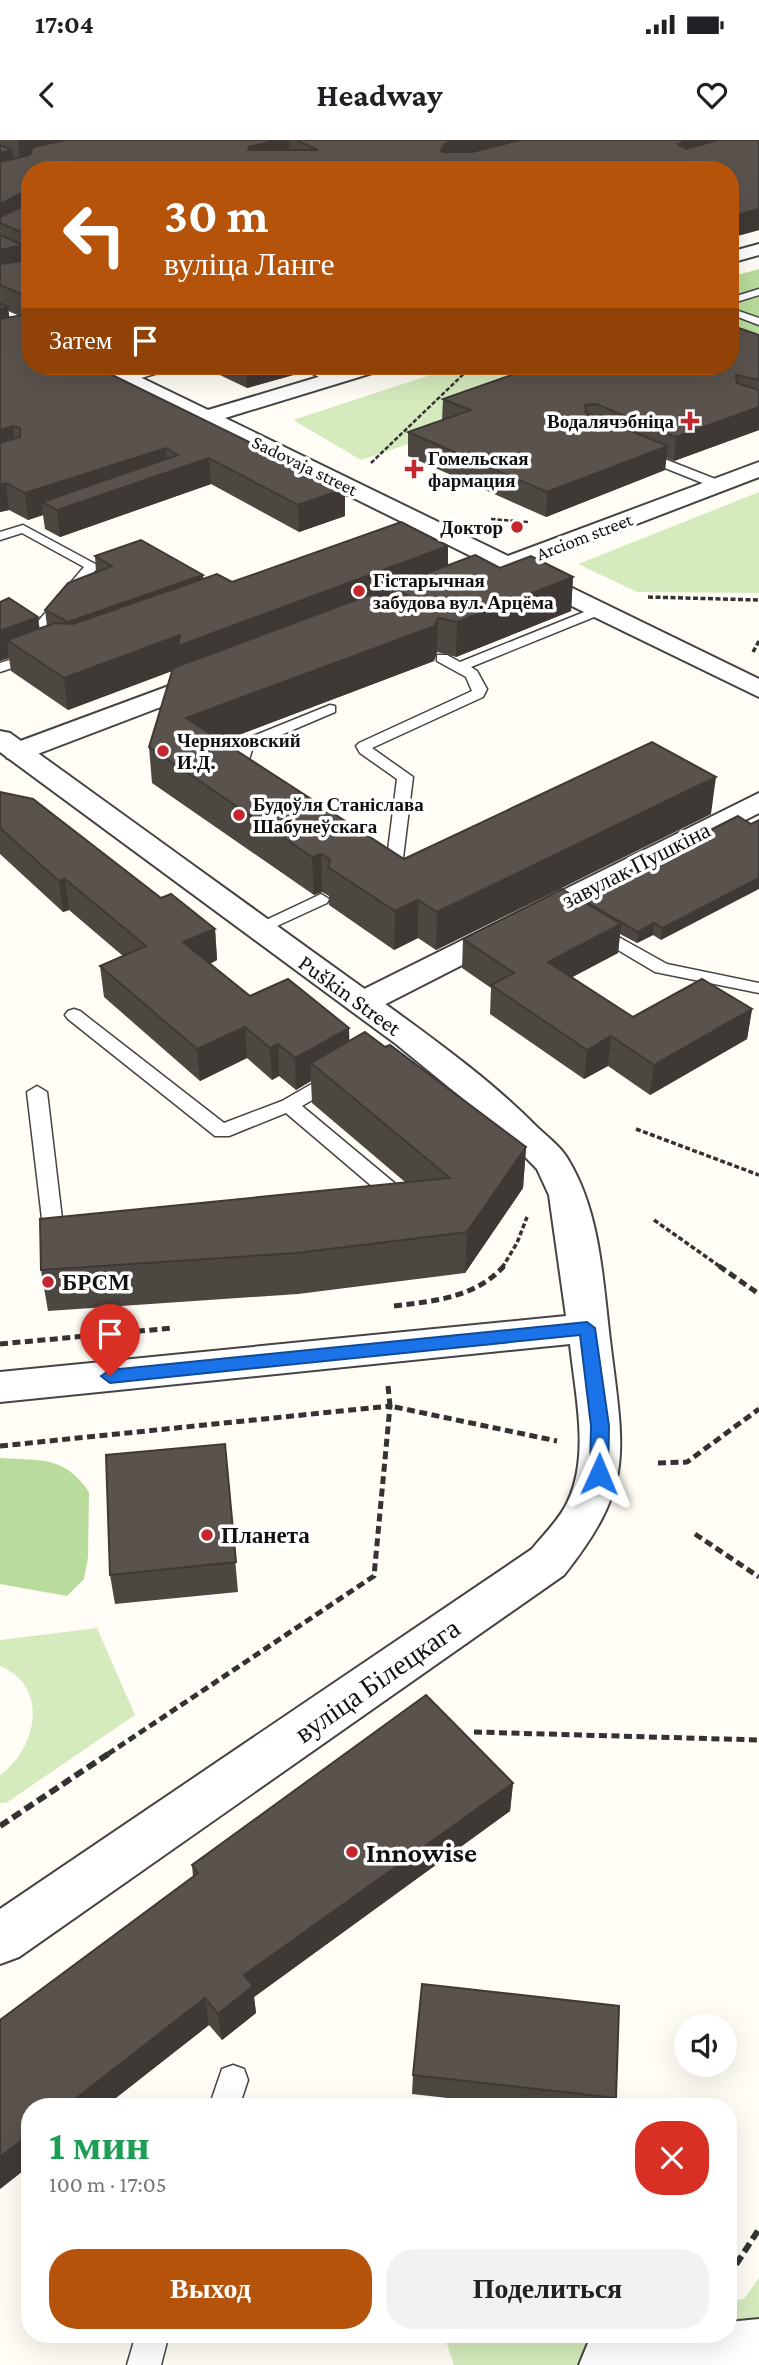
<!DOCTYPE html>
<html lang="ru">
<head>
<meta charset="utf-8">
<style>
	body { margin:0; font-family:"Crimson Pro",serif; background:#f2f2f2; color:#202124; height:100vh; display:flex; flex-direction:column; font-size:26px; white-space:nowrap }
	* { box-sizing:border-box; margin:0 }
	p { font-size:23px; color:#757577 }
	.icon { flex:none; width:38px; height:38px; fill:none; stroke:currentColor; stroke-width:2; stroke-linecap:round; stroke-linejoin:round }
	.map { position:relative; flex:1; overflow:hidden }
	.sheet { position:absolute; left:21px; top:1958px; width:716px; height:245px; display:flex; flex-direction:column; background:#fff; border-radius:28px; box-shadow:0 7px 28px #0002 }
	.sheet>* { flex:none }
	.top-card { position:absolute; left:21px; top:21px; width:718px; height:214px; border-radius:28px; box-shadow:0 7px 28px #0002; background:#b45309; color:#fff; overflow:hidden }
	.controls { position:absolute; left:674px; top:1874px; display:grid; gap:14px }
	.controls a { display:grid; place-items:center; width:63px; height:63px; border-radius:50%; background:#fff; box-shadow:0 7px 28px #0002; font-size:35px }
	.pin { position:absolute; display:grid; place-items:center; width:60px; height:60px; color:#fff; margin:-72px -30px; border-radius:50% 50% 50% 0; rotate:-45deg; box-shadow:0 0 7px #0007 }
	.pin .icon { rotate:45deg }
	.me { position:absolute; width:77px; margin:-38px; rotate:1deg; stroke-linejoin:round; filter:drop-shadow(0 0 5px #0008) }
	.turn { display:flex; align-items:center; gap:24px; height:147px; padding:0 28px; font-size:32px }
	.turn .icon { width:91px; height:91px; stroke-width:2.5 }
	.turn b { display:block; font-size:49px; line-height:60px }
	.then { display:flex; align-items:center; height:66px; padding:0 28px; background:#0003; gap:14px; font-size:26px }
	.round { display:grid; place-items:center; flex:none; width:74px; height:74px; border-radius:28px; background:#f2f2f2 }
	.summary { display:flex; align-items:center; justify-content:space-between; height:119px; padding:0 28px }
	h1 { font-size:42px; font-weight:700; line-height:52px; color:#1e9e55 }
	.primary-button { display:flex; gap:14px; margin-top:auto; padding:14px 28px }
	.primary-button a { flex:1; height:80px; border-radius:28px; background:#b45309; color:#fff; font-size:28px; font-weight:700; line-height:80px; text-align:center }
	.primary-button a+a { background:#f2f2f2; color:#202124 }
	.status { display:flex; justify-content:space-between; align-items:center; height:49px; padding:0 35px; background:#fff; direction:ltr }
	.status svg { height:19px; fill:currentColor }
	header { display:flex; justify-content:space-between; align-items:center; height:91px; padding:0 28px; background:#fff; font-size:32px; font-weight:700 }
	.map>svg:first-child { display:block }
	.green { fill:#d5ebbd }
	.forest { fill:#b9dc9c }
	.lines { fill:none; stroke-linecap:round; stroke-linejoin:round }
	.service-casing { stroke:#444; stroke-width:3 }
	.minor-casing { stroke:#444; stroke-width:4 }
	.tertiary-casing { stroke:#444; stroke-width:4 }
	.path-far3 { stroke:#333; stroke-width:2.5; stroke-dasharray:4.5 2; stroke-linecap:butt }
	.path-far2 { stroke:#333; stroke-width:3.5; stroke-dasharray:5 2.5; stroke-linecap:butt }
	.path-far1 { stroke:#333; stroke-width:5; stroke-dasharray:8 4.5; stroke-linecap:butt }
	.path { stroke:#333; stroke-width:6; stroke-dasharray:10 5; stroke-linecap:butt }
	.service { fill:#fff; fill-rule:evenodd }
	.minor { fill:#fff; fill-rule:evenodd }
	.tertiary { fill:#fff; fill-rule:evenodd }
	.wall { fill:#4d4742; fill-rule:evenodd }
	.shaded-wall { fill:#3f3936 }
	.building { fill:#5a524d; stroke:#3f3936; stroke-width:2 }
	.route { fill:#1a73e8; stroke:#114b97; stroke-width:2 }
	.poi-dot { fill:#c4262e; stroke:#fff; stroke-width:2.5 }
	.labels { text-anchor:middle; stroke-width:7; stroke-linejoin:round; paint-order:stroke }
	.far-poi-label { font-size:19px; font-weight:bold; fill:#111; stroke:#fff; text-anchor:start }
	.far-street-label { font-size:19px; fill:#111; stroke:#fff }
	.street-label { font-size:23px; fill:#111; stroke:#fff }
	.poi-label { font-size:23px; font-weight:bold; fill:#111; stroke:#fff; text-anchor:start }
	.near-street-label { font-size:28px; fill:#111; stroke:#fff }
	.near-poi-label { font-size:28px; font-weight:bold; fill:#111; stroke:#fff; text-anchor:start }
</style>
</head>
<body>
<div class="status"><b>17:04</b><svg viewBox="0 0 49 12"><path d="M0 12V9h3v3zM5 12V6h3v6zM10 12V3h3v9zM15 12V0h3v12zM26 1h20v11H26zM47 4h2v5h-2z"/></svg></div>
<header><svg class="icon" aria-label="back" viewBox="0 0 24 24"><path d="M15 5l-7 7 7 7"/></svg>Headway<svg class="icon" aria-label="heart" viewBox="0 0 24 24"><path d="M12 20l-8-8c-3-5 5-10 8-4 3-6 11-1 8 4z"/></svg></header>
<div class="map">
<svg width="759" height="2225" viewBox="0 0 759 2225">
	<rect width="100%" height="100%" fill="#fffdf5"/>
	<!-- green -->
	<g class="green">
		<path d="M458,226H506L551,242L436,281L445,292L361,320L293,280Z"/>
		<path d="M759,352V453L637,452L578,424Z"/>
		<path d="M97,1488L135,1575L6,1663H0V1635C37,1609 50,1546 0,1526V1500Z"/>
		<path d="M759,2138V2225H454L444,2195L728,2194V2161L744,2159Z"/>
	</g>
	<!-- forest -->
	<g class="forest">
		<path d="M759,129V193L730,195V137Z"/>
		<path d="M0,1318C40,1321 64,1315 89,1352L88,1417L84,1439L67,1456L0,1444Z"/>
	</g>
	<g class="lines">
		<defs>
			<g id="service">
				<path d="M759,149V155L730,164V158Z"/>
				<path d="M730,168L759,178V185L730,174Z"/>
				<path d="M164,226H181L128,242L122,239Z"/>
				<path d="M297,226H311L337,239L327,241Z"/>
				<path d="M639,309L723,342L725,345L715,348L635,316L633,313Z"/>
				<path d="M23,385L99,426L41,495L36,496L29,492L84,427L22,393L0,400V392Z"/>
				<path d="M599,466L606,470L604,473L471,527L477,531L487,549L483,557L372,608L413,637L402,726L400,730H388L386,726L397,639L360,613L356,606L359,603L472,551L466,537L437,521V515H447L460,522Z"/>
				<path d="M37,511L42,512V518L0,532V523Z"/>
				<path d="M330,565L335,566V572L253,607L246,629L254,638L252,641H240L230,630L241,601Z"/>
				<path d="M321,754L329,759L327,763L264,792L258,793L249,788Z"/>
				<path d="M597,785L667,824L759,843V853L655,832L591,794L588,790Z"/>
				<path d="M74,869L80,871L224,983L282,961L329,934H343L346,938L343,942L302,966L398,1046L401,1051L391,1073H377L374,1068L380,1053L286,973L229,996H215L68,879L65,875L68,871Z"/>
				<path d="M37,946L47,952L65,1104L62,1109H48L45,1104L27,952Z"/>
				<path d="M233,1925L244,1929L248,1940L239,1967H209L222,1929Z"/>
				<path d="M136,2194H169L161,2225H127Z"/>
			</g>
			<g id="minor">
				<path d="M759,104V115L730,123V112Z"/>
				<path d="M92,226H117L208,270L355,226H385L382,230L225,278L508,416L759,322V337L527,426L759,539V557L506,434L484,441L475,439L472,434L475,429L487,424L95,230Z"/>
				<path d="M212,530L221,532L225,538L221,544L27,618L17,620L7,618L3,612L7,606Z"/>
				<path d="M759,653V673L374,870L362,873L350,870L345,863L350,856Z"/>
				<path d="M759,2179V2225H579L588,2203L609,2194H728V2182Z"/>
			</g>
			<path id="tertiary" d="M0,591L10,593C131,680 252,768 373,855C429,896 489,938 538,988C549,998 562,1008 569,1021C603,1078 603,1151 612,1216C625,1318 631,1350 564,1435L19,1817L0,1824V1769L532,1409C544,1394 560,1379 568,1361C590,1314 575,1254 570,1204L0,1262V1232L566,1176L549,1055L537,1029L489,980L396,904L0,612Z"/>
		</defs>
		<!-- service casing -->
		<use href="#service" class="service-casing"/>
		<!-- minor casing -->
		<use href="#minor" class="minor-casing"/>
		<!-- tertiary casing -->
		<use href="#tertiary" class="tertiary-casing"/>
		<!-- path-far3 -->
		<g class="path-far3">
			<path d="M371,323L472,226"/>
			<path d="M491,379L528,382"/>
		</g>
		<!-- path-far2 -->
		<g class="path-far2">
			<path d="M648,457L759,460"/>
			<path d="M753,512L759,501"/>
			<path d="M636,989L759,1035"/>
			<path d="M654,1080L722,1128"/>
			<path d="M502,1128L517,1103L527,1077"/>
		</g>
		<!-- path-far1 -->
		<g class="path-far1">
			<path d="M719,1126L759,1154"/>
			<path d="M394,1166C434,1161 475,1158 504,1126"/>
			<path d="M0,1204L173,1188"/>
			<path d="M388,1246L390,1266L557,1301"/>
			<path d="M0,1306L390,1266L374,1436L108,1614"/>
			<path d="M658,1323L687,1322L759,1269"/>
			<path d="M695,1394L759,1437"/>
			<path d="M474,1592L759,1600"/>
		</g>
		<!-- path -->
		<g class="path">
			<path d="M0,1686L111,1612"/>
			<path d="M728,2137L759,2089"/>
		</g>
		<!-- service -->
		<use href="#service" class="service"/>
		<!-- minor -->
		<use href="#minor" class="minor"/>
		<!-- tertiary -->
		<use href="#tertiary" class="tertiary"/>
	</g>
	<!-- wall -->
	<g class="wall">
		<path d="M0,0H759V90L730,98V30H30V226H107L108,232L345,376L299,392L211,344L60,397L45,389L43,375L28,380L9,370L0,372ZM8,171L20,176L9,178Z"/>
		<path d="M759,195V290L674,321L666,318L665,330L546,377L408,316V292L442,281L443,259L532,228L527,226H730Z"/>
		<path d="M122,226H158L135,232Z"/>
		<path d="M201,226H297V234L247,248Z"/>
		<path d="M448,406V425L500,428L573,437L571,471L456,517L437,512L434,521L222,601L404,719L711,674L436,810L418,798L394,810L329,765V756L322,752L314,755L152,643L149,607L172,531L68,570L11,531L9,518L0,521V462L40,489L47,486L45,470L96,432L95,416L203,439L232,442ZM390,458V463L384,460Z"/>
		<path d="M0,652L161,758L215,789L217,820L210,824L250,856L349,888V901L385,907L526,1007L523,1048L465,1133L298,1154L48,1171L41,1130L405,1042L312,963L311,941L296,950L279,936L272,940L247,918L200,941L104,857L100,826L123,816L69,770L63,772L0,714Z"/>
		<path d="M738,676L661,800L653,795L637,803L620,794L618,813L572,837L633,877L752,869L747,899L650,955L608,926L584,939L490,874L491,848L462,828L463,799L578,758Z"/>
		<path d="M225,1304L238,1452L115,1464L110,1435Z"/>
		<path d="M513,1643L510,1671L254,1857L256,1873L222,1900L209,1885L0,2049L193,1737L192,1725Z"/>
		<path d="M413,1935L616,1958L614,1967H527L412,1954Z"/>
	</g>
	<!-- shaded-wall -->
	<g class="shaded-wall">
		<path d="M21,0H75L20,21L18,1Z"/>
		<path d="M277,0H289L290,18L248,10L249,7Z"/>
		<path d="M442,0H542L440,30Z"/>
		<path d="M689,0H726L676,25L678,4Z"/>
		<path d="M12,10L15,31L0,34V13Z"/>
		<path d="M26,51L29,73L0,83V64Z"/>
		<path d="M759,69V90L730,98V77Z"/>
		<path d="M23,105L26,127L0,134V110Z"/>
		<path d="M8,167L11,190L0,194V169Z"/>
		<path d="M85,226H107L108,240Z"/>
		<path d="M135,226H158L135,232Z"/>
		<path d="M245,226H297V234L247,248Z"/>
		<path d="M759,267V290L674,321L676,297Z"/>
		<path d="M13,286L16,311L0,317V290Z"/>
		<path d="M668,306L665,330L546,377L547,352Z"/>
		<path d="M166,308L168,332L209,318L211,344L60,397L57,370L42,362L43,375L28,380L25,353Z"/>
		<path d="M6,343L9,370L0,372V345Z"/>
		<path d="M345,349V376L299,392L298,365Z"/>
		<path d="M448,406V436L390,447V458L181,537L180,528L68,570L64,538L180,495Z"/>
		<path d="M203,435L205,456L70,503L68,482Z"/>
		<path d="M573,437L571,471L456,517L457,482Z"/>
		<path d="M38,477L42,505L7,500L9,518L0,521V491Z"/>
		<path d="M438,478L437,512L434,521L189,614L186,578Z"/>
		<path d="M716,637L711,674L436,810L437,772Z"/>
		<path d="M321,714L322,752L314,755L312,717Z"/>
		<path d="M759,738V749L661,800L663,788Z"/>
		<path d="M65,739L69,770L63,772L59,741Z"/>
		<path d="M418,760V798L394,810L395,771Z"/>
		<path d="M654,783L653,795L637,803L638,792Z"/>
		<path d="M621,784L618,813L546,851L548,822Z"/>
		<path d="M215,789L217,820L186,834L183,802Z"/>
		<path d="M752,869L747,899L650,955L654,925Z"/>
		<path d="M245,887L247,918L200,941L197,909Z"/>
		<path d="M349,888L350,919L311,923V941L296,950L295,918Z"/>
		<path d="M611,896L608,926L584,939L587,910Z"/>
		<path d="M278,904L279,936L272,940L270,908Z"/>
		<path d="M526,1007L523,1048L465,1133L467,1092Z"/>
		<path d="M513,1643L510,1671L254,1857L256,1873L222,1900L218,1874L244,1835Z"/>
		<path d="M205,1858L209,1885L104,1967H65Z"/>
		<path d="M30,1994V2025L0,2049V2017Z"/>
	</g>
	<!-- building -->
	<g class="building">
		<path d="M65,0H277L249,7L248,10H318L296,0H448V1L461,0L445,4L441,10L443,12H472L520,0H689L678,4L686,9L718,0H759V69L730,77V30H30V96L0,83V77L29,63L30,52L26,51L0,64V22L30,15L33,7Z"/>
		<path d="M0,5L12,10L0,13Z"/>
		<path d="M0,95L23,105L0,110Z"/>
		<path d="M30,99V226H94L345,349L298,365L209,318L57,370L42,362L178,315L166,308L25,353L6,343L0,345V303L20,297V288L13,286L0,290V179L29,174L28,157L0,145V124L28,120Z"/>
		<path d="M0,163L8,167L0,169Z"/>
		<path d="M730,185L759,195V240L736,235L737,243L759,250V267L676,297L596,264L585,265L586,273L668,306L547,352L408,292L471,270L443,259L537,226H730Z"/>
		<path d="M401,382L448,406L178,506L180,495L64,538L7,500L55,483L73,484L217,434L232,442Z"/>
		<path d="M141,400L203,435L68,482L45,470L68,443L112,426L95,416Z"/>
		<path d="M475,415L500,428L531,416L573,437L457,482L438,478L435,486L186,578L404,719L652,602L716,637L437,772L418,760L395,771L328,727L330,719L321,714L312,717L149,607L173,528L372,454L400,469L414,466L413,458L390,447Z"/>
		<path d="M9,458L38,477L0,491V462Z"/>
		<path d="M0,652L33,659L161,758L171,754L215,789L183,802L250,856L288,839L349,888L295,918L278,904L270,908L245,887L197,909L100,826L146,806L65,739L59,741L0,688Z"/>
		<path d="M738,676L751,684L759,680V738L663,788L654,783L638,792L578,757Z"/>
		<path d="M562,749L621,784L548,822L633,877L702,839L752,869L654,925L611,896L587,910L491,845L514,833L463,799Z"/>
		<path d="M365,892L385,907L390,905L526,1007L467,1092L297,1113L41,1130L40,1079L450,1038L311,923Z"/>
		<path d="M225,1304L236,1422L110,1435L106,1315Z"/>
		<path d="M426,1555L513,1643L244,1835L253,1846L218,1874L205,1858L65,1967H30V1994L0,2017V1880L198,1733L192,1725Z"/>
		<path d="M422,1844L619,1866L616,1958L413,1935Z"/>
	</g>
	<!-- route -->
	<path class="route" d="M587,1182L595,1188L609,1286L608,1334L599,1341L590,1334L591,1286L580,1195L110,1243L101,1236L110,1230Z"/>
	<!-- markers -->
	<g class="poi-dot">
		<path d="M686.5 270.5h7v7h7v7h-7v7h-7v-7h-7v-7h7z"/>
		<path d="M410.5 318.5h7v7h7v7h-7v7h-7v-7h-7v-7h7z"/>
		<circle cx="517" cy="387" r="7"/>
		<circle cx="359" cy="451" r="7"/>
		<circle cx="163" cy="611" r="7"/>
		<circle cx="239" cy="675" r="7"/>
		<circle cx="48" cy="1142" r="7"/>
		<circle cx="207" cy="1395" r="7"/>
		<circle cx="352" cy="1712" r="7"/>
	</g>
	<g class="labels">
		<!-- far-poi labels -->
		<g class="far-poi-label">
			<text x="674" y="288" text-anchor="end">Водалячэбніца</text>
			<text x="428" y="325">Гомельская<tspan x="428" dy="22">фармация</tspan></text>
			<text x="503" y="394" text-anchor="end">Доктор</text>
			<text x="373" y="447">Гістарычная<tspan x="373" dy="22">забудова вул. Арцёма</tspan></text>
			<text x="177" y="607">Черняховский<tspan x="177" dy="22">И.Д.</tspan></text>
			<text x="253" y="671">Будоўля Станіслава<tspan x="253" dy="22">Шабунеўскага</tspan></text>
		</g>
		<!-- far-street labels -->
		<g class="far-street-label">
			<text transform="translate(305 325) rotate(26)" y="7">Sadovaja street</text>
			<text transform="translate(584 396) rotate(-21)" y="7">Arciom street</text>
		</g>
		<!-- street labels -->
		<g class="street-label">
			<text transform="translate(636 725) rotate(-27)" y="8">завулак Пушкіна</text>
			<text transform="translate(350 855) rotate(36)" y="8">Puškin Street</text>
		</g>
		<!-- poi labels -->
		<g class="poi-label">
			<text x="62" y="1150">БРСМ</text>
			<text x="221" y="1403">Планета</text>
		</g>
		<!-- near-street labels -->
		<g class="near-street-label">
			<text transform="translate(377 1540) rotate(-35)" y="10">вуліца Білецкага</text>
		</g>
		<!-- near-poi labels -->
		<g class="near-poi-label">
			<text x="366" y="1722">Innowise</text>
		</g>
	</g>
</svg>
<div class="controls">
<a><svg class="icon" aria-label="sound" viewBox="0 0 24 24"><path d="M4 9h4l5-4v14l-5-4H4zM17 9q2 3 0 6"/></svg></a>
</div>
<div class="pin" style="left:110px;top:1236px;background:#d93025"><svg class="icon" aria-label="arrive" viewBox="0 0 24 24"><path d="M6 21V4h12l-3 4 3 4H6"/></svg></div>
<svg class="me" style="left:599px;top:1334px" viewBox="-20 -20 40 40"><path d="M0-17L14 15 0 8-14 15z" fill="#1a73e8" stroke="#fff" stroke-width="4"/></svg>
<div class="top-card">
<div class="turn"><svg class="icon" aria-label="left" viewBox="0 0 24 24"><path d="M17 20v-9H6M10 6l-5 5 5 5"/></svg><div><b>30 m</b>вуліца Ланге</div></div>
<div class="then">Затем<svg class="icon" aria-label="arrive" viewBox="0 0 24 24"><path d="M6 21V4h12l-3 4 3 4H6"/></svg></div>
</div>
<section class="sheet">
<div class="summary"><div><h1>1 мин</h1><p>100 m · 17:05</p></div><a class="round" style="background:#d93025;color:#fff"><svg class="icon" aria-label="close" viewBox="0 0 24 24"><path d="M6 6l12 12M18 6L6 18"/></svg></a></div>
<div class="primary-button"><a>Выход</a><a>Поделиться</a></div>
</section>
</div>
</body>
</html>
